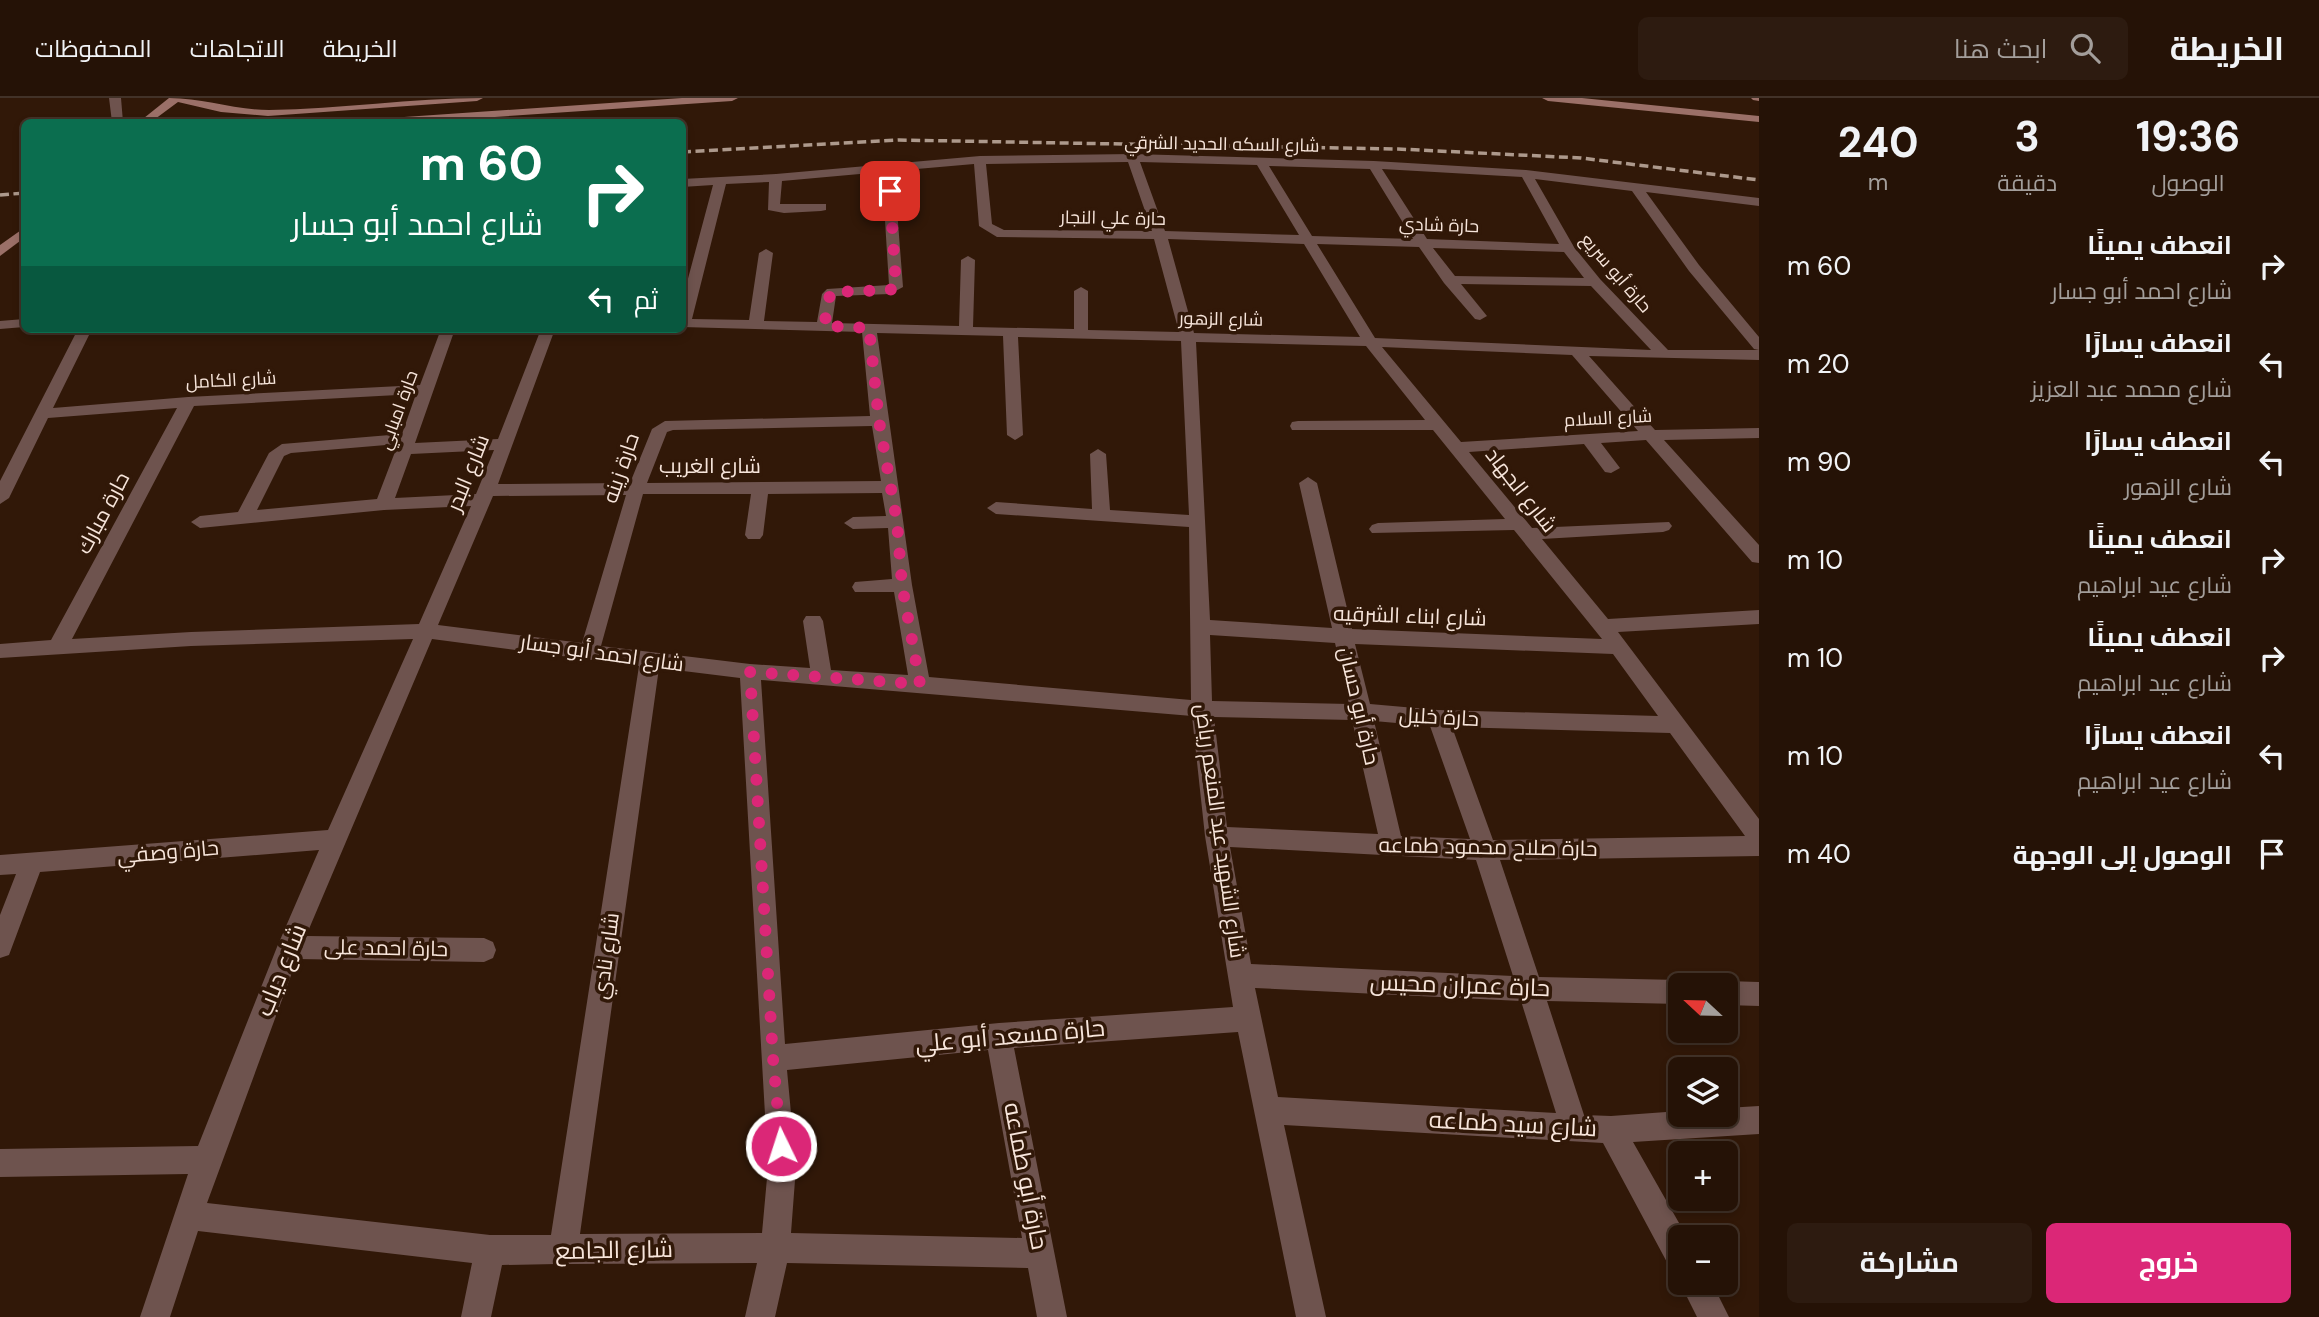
<!DOCTYPE html>
<html lang="ar">
<head>
<meta charset="utf-8">
<style>
	body { margin:0; font-family:"DM Sans",Cairo,sans-serif; background:#2d1b10; color:#f1f3f6; direction:rtl; height:100vh; display:flex; flex-direction:column; font-size:26px; white-space:nowrap }
	* { box-sizing:border-box; margin:0 }
	p { font-size:23px; color:#a39e9b }
	.icon { flex:none; width:38px; height:38px; fill:none; stroke:currentColor; stroke-width:2; stroke-linecap:round; stroke-linejoin:round }
	.map { position:relative; flex:1; overflow:hidden; direction:ltr }
	.side { display:flex; flex-direction:column; background:#251206; width:560px }
	.side>* { flex:none }
	.top-card { position:absolute; left:21px; top:21px; width:665px; height:214px; border-radius:10px; box-shadow:0 4px 10px #0003,0 0 0 2px #423228; direction:rtl; background:#0b6e4f; color:#fff; overflow:hidden }
	.needle { width:46px; rotate:292deg }
	.controls { position:absolute; left:1668px; top:875px; display:grid; gap:14px }
	.controls a { display:grid; place-items:center; width:70px; height:70px; border-radius:10px; background:#251206; box-shadow:0 4px 10px #0003,0 0 0 2px #423228; font-size:35px }
	.pin { position:absolute; display:grid; place-items:center; width:60px; height:60px; color:#fff; margin:-30px; border-radius:14px; box-shadow:0 4px 10px #0006 }
	.me { position:absolute; width:77px; margin:-38px; rotate:356deg; stroke-linejoin:round; filter:drop-shadow(0 0 5px #0008) }
	.turn { display:flex; align-items:center; gap:24px; height:147px; padding:0 28px; font-size:32px }
	.turn .icon { width:91px; height:91px; stroke-width:2.5 }
	.turn b { display:block; font-size:49px; line-height:60px }
	.then { display:flex; align-items:center; height:66px; padding:0 28px; background:#0003; gap:14px; font-size:26px }
	.eta { display:flex; justify-content:space-evenly; align-items:center; height:119px; text-align:center }
	.eta b { font-size:42px; font-weight:700; line-height:49px }
	.primary-button { display:flex; gap:14px; margin-top:auto; padding:14px 28px }
	.primary-button a { flex:1; height:80px; border-radius:10px; background:#db2777; color:#fff; font-size:28px; font-weight:700; line-height:80px; text-align:center }
	.primary-button a+a { background:#2d1b10; color:#f1f3f6 }
	ul { padding:0; list-style:none }
	li { display:flex; align-items:center; gap:21px; height:98px; padding:0 28px }
	li div { flex:1 }
	li b { display:block; font-size:26px }
	li em { font-style:normal }
	header { display:flex; align-items:center; gap:42px; box-sizing:border-box; height:98px; padding:0 35px; background:#251206; border-bottom:2px solid #423228 }
	header strong { font-size:33px }
	nav { display:flex; gap:38px; margin-inline-start:auto; font-size:24px }
	.search { width:490px; height:63px; background:#2d1b10; display:flex; align-items:center; gap:18px; box-sizing:border-box; padding:0 24px; border-radius:10px; color:#a39e9b; font-size:26px }
	main { display:flex; flex:1; min-height:0 }
	.map>svg:first-child { display:block }
	.lines { fill:none; stroke-linecap:round; stroke-linejoin:round }
	.lane { fill:#6e534e; fill-rule:evenodd }
	.street { fill:#6e534e; fill-rule:evenodd }
	.secondary { fill:#9b7068; fill-rule:evenodd }
	.rail { stroke:#ad998c; stroke-width:3.5; stroke-dasharray:9 4.5; stroke-linecap:butt }
	.route { stroke:#db2777; stroke-width:12; stroke-dasharray:0 21.6 }
	.labels { text-anchor:middle; stroke-width:7; stroke-linejoin:round; paint-order:stroke }
	.far-street-label { font-size:18px; fill:#f7e5db; stroke:#311808 }
	.street-label { font-size:21px; fill:#f7e5db; stroke:#311808 }
	.near-street-label { font-size:24px; fill:#f7e5db; stroke:#311808 }
</style>
</head>
<body>
<header>
<strong>الخريطة</strong>
<div class="search"><svg class="icon" aria-label="search" viewBox="0 0 24 24"><circle cx="10" cy="10" r="6"/><path d="M15 15l6 6"/></svg>ابحث هنا</div>
<nav><a>الخريطة</a><a>الاتجاهات</a><a>المحفوظات</a></nav>
</header>
<main>
<section class="side">
<div class="eta">
<div><b>19:36</b><p>الوصول</p></div>
<div><b>3</b><p>دقيقة</p></div>
<div><b>240</b><p>m</p></div>
</div>
<ul>
<li><svg class="icon" aria-label="right" viewBox="0 0 24 24"><path d="M7 20v-9h11M14 6l5 5-5 5"/></svg><div><b>انعطف يمينًا</b><p>شارع احمد أبو جسار</p></div><em>60 m</em></li>
<li><svg class="icon" aria-label="left" viewBox="0 0 24 24"><path d="M17 20v-9H6M10 6l-5 5 5 5"/></svg><div><b>انعطف يسارًا</b><p>شارع محمد عبد العزيز</p></div><em>20 m</em></li>
<li><svg class="icon" aria-label="left" viewBox="0 0 24 24"><path d="M17 20v-9H6M10 6l-5 5 5 5"/></svg><div><b>انعطف يسارًا</b><p>شارع الزهور</p></div><em>90 m</em></li>
<li><svg class="icon" aria-label="right" viewBox="0 0 24 24"><path d="M7 20v-9h11M14 6l5 5-5 5"/></svg><div><b>انعطف يمينًا</b><p>شارع عيد ابراهيم</p></div><em>10 m</em></li>
<li><svg class="icon" aria-label="right" viewBox="0 0 24 24"><path d="M7 20v-9h11M14 6l5 5-5 5"/></svg><div><b>انعطف يمينًا</b><p>شارع عيد ابراهيم</p></div><em>10 m</em></li>
<li><svg class="icon" aria-label="left" viewBox="0 0 24 24"><path d="M17 20v-9H6M10 6l-5 5 5 5"/></svg><div><b>انعطف يسارًا</b><p>شارع عيد ابراهيم</p></div><em>10 m</em></li>
<li><svg class="icon" aria-label="arrive" viewBox="0 0 24 24"><path d="M6 21V4h12l-3 4 3 4H6"/></svg><div><b>الوصول إلى الوجهة</b></div><em>40 m</em></li>
</ul>
<div class="primary-button"><a>خروج</a><a>مشاركة</a></div>
</section>
<div class="map">
<svg width="1759" height="1219" viewBox="0 0 1759 1219">
	<rect width="100%" height="100%" fill="#311808"/>
	<g class="lines">
		<!-- lane -->
		<path class="lane" d="M109,0H121L123,24H112Z"/>
		<!-- street -->
		<g class="street">
			<path d="M1133,56L1374,63L1526,72L1759,100V108L1646,94L1699,167L1759,239V262L1589,258L1655,332L1759,330V340L1664,342L1759,447V465L1752,464L1646,342L1601,345L1620,370L1611,375L1605,374L1584,346L1469,354L1532,430L1669,424L1672,428L1669,432L1663,434L1542,441L1608,521L1759,512V526L1618,534L1759,721V758L1500,762L1539,879L1680,882L1690,887H1680V906L1547,903L1584,1017L1611,1018L1680,1013V1017H1726V1010L1759,1008V1036L1633,1044L1687,1139H1680V1172L1669,1168L1603,1045L1284,1027L1326,1219H1296L1238,934L1014,950L1067,1219H1037L1028,1170L787,1165L775,1219H745L757,1165L569,1166L563,1169L557,1166L502,1167L491,1219H461L472,1165L198,1133L170,1219H140L188,1076L0,1079V1051L198,1048L277,849L319,752L40,774L9,857L0,860V817L16,776L0,777V757L328,732L413,541L191,548L0,560V546L51,542L177,310L48,320L9,400L0,406V383L78,231H92L53,310L188,299L420,287L441,231H455L415,345L498,341L541,231H555L498,386L630,385L652,331L665,323L870,318L862,234L682,229V203L713,87L682,89V81L776,76L980,58ZM1128,64L1152,133L1004,132L992,126L986,66ZM1140,64L1257,67L1299,137L1165,133ZM974,66L979,128L997,139L1154,141L1179,234L1088,232V193L1081,189L1074,193V231L973,229L975,162L968,158L961,162L959,228L832,225L836,198L890,196L903,189L894,73ZM1269,68L1370,71L1413,141L1312,138ZM1382,71L1522,79L1559,146L1427,141ZM882,74L889,187L827,191L822,196L817,224L764,223L773,155L766,151L759,155L749,222L692,221L726,86L769,84L768,112L784,115L821,113L826,112V106H780L782,83ZM1535,81L1632,93L1689,173L1754,251L1759,252H1668L1600,181L1574,149ZM1168,141L1304,146L1360,239L1194,235ZM1317,146L1419,149L1444,185L1475,221L1480,222L1487,218L1461,186L1591,188L1651,252L1375,240ZM1433,150L1564,154L1584,180L1455,178ZM877,235L1003,238L1007,337L1015,342L1023,337L1018,239L1181,243L1189,417L1110,412L1106,356L1098,351L1090,356L1092,411L996,404L987,410L996,416L1189,429L1191,602L929,579L912,487ZM1196,244L1366,248L1425,322L1298,323L1292,324L1290,328L1292,332H1433L1505,421L1378,425L1372,427L1369,431L1372,435L1514,432L1602,541L1352,531L1317,385L1308,379L1299,385L1332,530L1210,522ZM1382,249L1572,257L1638,333L1461,344ZM416,296L402,336L282,346L269,355L238,414L200,418L191,424L200,430L384,412L471,408L419,526L191,534L72,541L194,308ZM872,328L881,383L647,385L667,334L673,332ZM398,346L377,401L257,412L284,358L291,355ZM494,352L476,396L395,400L411,356ZM882,395L886,418L853,419L844,425L853,431L888,430L892,481L855,484L852,489L855,494H894L908,577L831,572L823,523L820,518H806L803,523L810,570L750,566L601,548L643,396H751L745,437L748,441H760L763,437L768,396ZM626,397L582,545L438,527L493,398ZM1210,537L1335,545L1349,606L1212,603ZM432,541L639,568L551,1137H490L207,1105L297,861L484,864L493,860L496,852L493,844L484,840L306,838ZM1355,546L1613,556L1658,618L1438,612L1370,606ZM659,570L740,580L768,1069L762,1135L580,1136ZM761,582L1192,618L1205,738L1233,909L999,925L785,946ZM1214,619L1352,622L1378,736L1227,729ZM1374,623L1430,628L1470,741L1401,738ZM1452,629L1670,635L1745,738L1493,742ZM1230,749L1476,762L1513,878L1251,866ZM1255,890L1521,903L1556,1015L1278,999ZM988,952L1022,1140L791,1135L796,1069L787,972Z"/>
			<path d="M24,221V229L0,231V223Z"/>
			<path d="M1726,883L1759,884V908L1726,907V887H1717Z"/>
			<path d="M1680,1185H1712L1729,1219H1697Z"/>
		</g>
		<!-- secondary -->
		<g class="secondary">
			<path d="M169,0C203,0 235,12 269,12C341,11 411,0 483,0L477,3L268,18L221,14L178,4L151,24H139Z"/>
			<path d="M682,0H738L732,3L419,24H369L375,21Z"/>
			<path d="M1542,0H1582L1759,18V24L1548,3Z"/>
			<path d="M1751,0H1759V3L1753,2Z"/>
			<path d="M24,130V140L0,158V147Z"/>
		</g>
		<!-- rail -->
		<g class="rail">
			<path d="M682,54L899,42L1398,51L1581,60L1759,82"/>
			<path d="M0,97L24,95"/>
		</g>
	</g>
	<g class="lines">
		<!-- route -->
		<path class="route" d="M781,1048L773,960L750,574L920,586L902,487L897,424L879,323L869,230L824,228L830,196L832,194L890,192L896,189L890,93"/>
	</g>
	<g class="labels">
		<!-- far-street labels -->
		<g class="far-street-label">
			<text transform="translate(1222 46) rotate(1)" y="6">شارع السكه الحديد الشرقي</text>
			<text transform="translate(1113 120) rotate(1)" y="6">حارة علي النجار</text>
			<text transform="translate(1439 127) rotate(2)" y="6">حارة شادي</text>
			<text transform="translate(1616 175) rotate(49)" y="6">حارة أبو سريع</text>
			<text transform="translate(1221 221) rotate(1)" y="6">شارع الزهور</text>
			<text transform="translate(231 282) rotate(-3)" y="6">شارع الكامل</text>
			<text transform="translate(398 312) rotate(-70)" y="6">حارة امبابي</text>
			<text transform="translate(1608 320) rotate(-3)" y="6">شارع السلام</text>
		</g>
		<!-- street labels -->
		<g class="street-label">
			<text x="710" y="375">شارع الغريب</text>
			<text transform="translate(621 370) rotate(-71)" y="7">حارة زينه</text>
			<text transform="translate(468 375) rotate(-68)" y="7">شارع البدر</text>
			<text transform="translate(1521 392) rotate(52)" y="7">شارع الجهاد</text>
			<text transform="translate(103 415) rotate(-62)" y="7">حارة مبارك</text>
			<text transform="translate(1410 518) rotate(2)" y="7">شارع ابناء الشرقيه</text>
			<text transform="translate(602 555) rotate(8)" y="7">شارع احمد أبو جسار</text>
			<text transform="translate(1359 608) rotate(77)" y="7">حارة أبو حسان</text>
			<text transform="translate(1439 619) rotate(3)" y="7">حارة خليل</text>
			<text transform="translate(1220 733) rotate(82)" y="7">شارع الشهيد عبد المنعم رياض</text>
			<text transform="translate(1488 749) rotate(1)" y="7">حارة صلاح محمود طماعه</text>
			<text transform="translate(168 754) rotate(-5)" y="7">حارة وصفي</text>
			<text transform="translate(386 850) rotate(1)" y="7">حارة احمد على</text>
			<text transform="translate(606 858) rotate(-82)" y="7">شارع نادي</text>
		</g>
		<!-- near-street labels -->
		<g class="near-street-label">
			<text transform="translate(281 872) rotate(-68)" y="8">شارع دياب</text>
			<text transform="translate(1460 887) rotate(2)" y="8">حارة عمران محيس</text>
			<text transform="translate(1010 938) rotate(-5)" y="8">حارة مسعد أبو علي</text>
			<text transform="translate(1513 1026) rotate(3)" y="8">شارع سيد طماعه</text>
			<text transform="translate(1026 1078) rotate(79)" y="8">حارة أبو طماعه</text>
			<text transform="translate(614 1152) rotate(-1)" y="8">شارع الجامع</text>
		</g>
	</g>
</svg>
<div class="controls">
<a><svg class="needle" viewBox="-14 -14 28 28"><path d="M0-13l5 13h-10z" fill="#e53935"/><path d="M0 13l5-13h-10z" fill="#a39e9b"/></svg></a>
<a><svg class="icon" aria-label="layers" viewBox="0 0 24 24"><path d="M12 4l9 5-9 5-9-5zM3 14l9 5 9-5"/></svg></a>
<a>+</a>
<a>−</a>
</div>
<div class="pin" style="left:890px;top:93px;background:#d93025"><svg class="icon" aria-label="arrive" viewBox="0 0 24 24"><path d="M6 21V4h12l-3 4 3 4H6"/></svg></div>
<svg class="me" style="left:781px;top:1048px" viewBox="-20 -20 40 40"><circle r="17" fill="#db2777" stroke="#fff" stroke-width="3"/><path d="M0-11L8 9 0 5-8 9z" fill="#fff"/></svg>
<div class="top-card">
<div class="turn"><svg class="icon" aria-label="right" viewBox="0 0 24 24"><path d="M7 20v-9h11M14 6l5 5-5 5"/></svg><div><b>60 m</b>شارع احمد أبو جسار</div></div>
<div class="then">ثم<svg class="icon" aria-label="left" viewBox="0 0 24 24"><path d="M17 20v-9H6M10 6l-5 5 5 5"/></svg></div>
</div>
</div>
</main>
</body>
</html>
